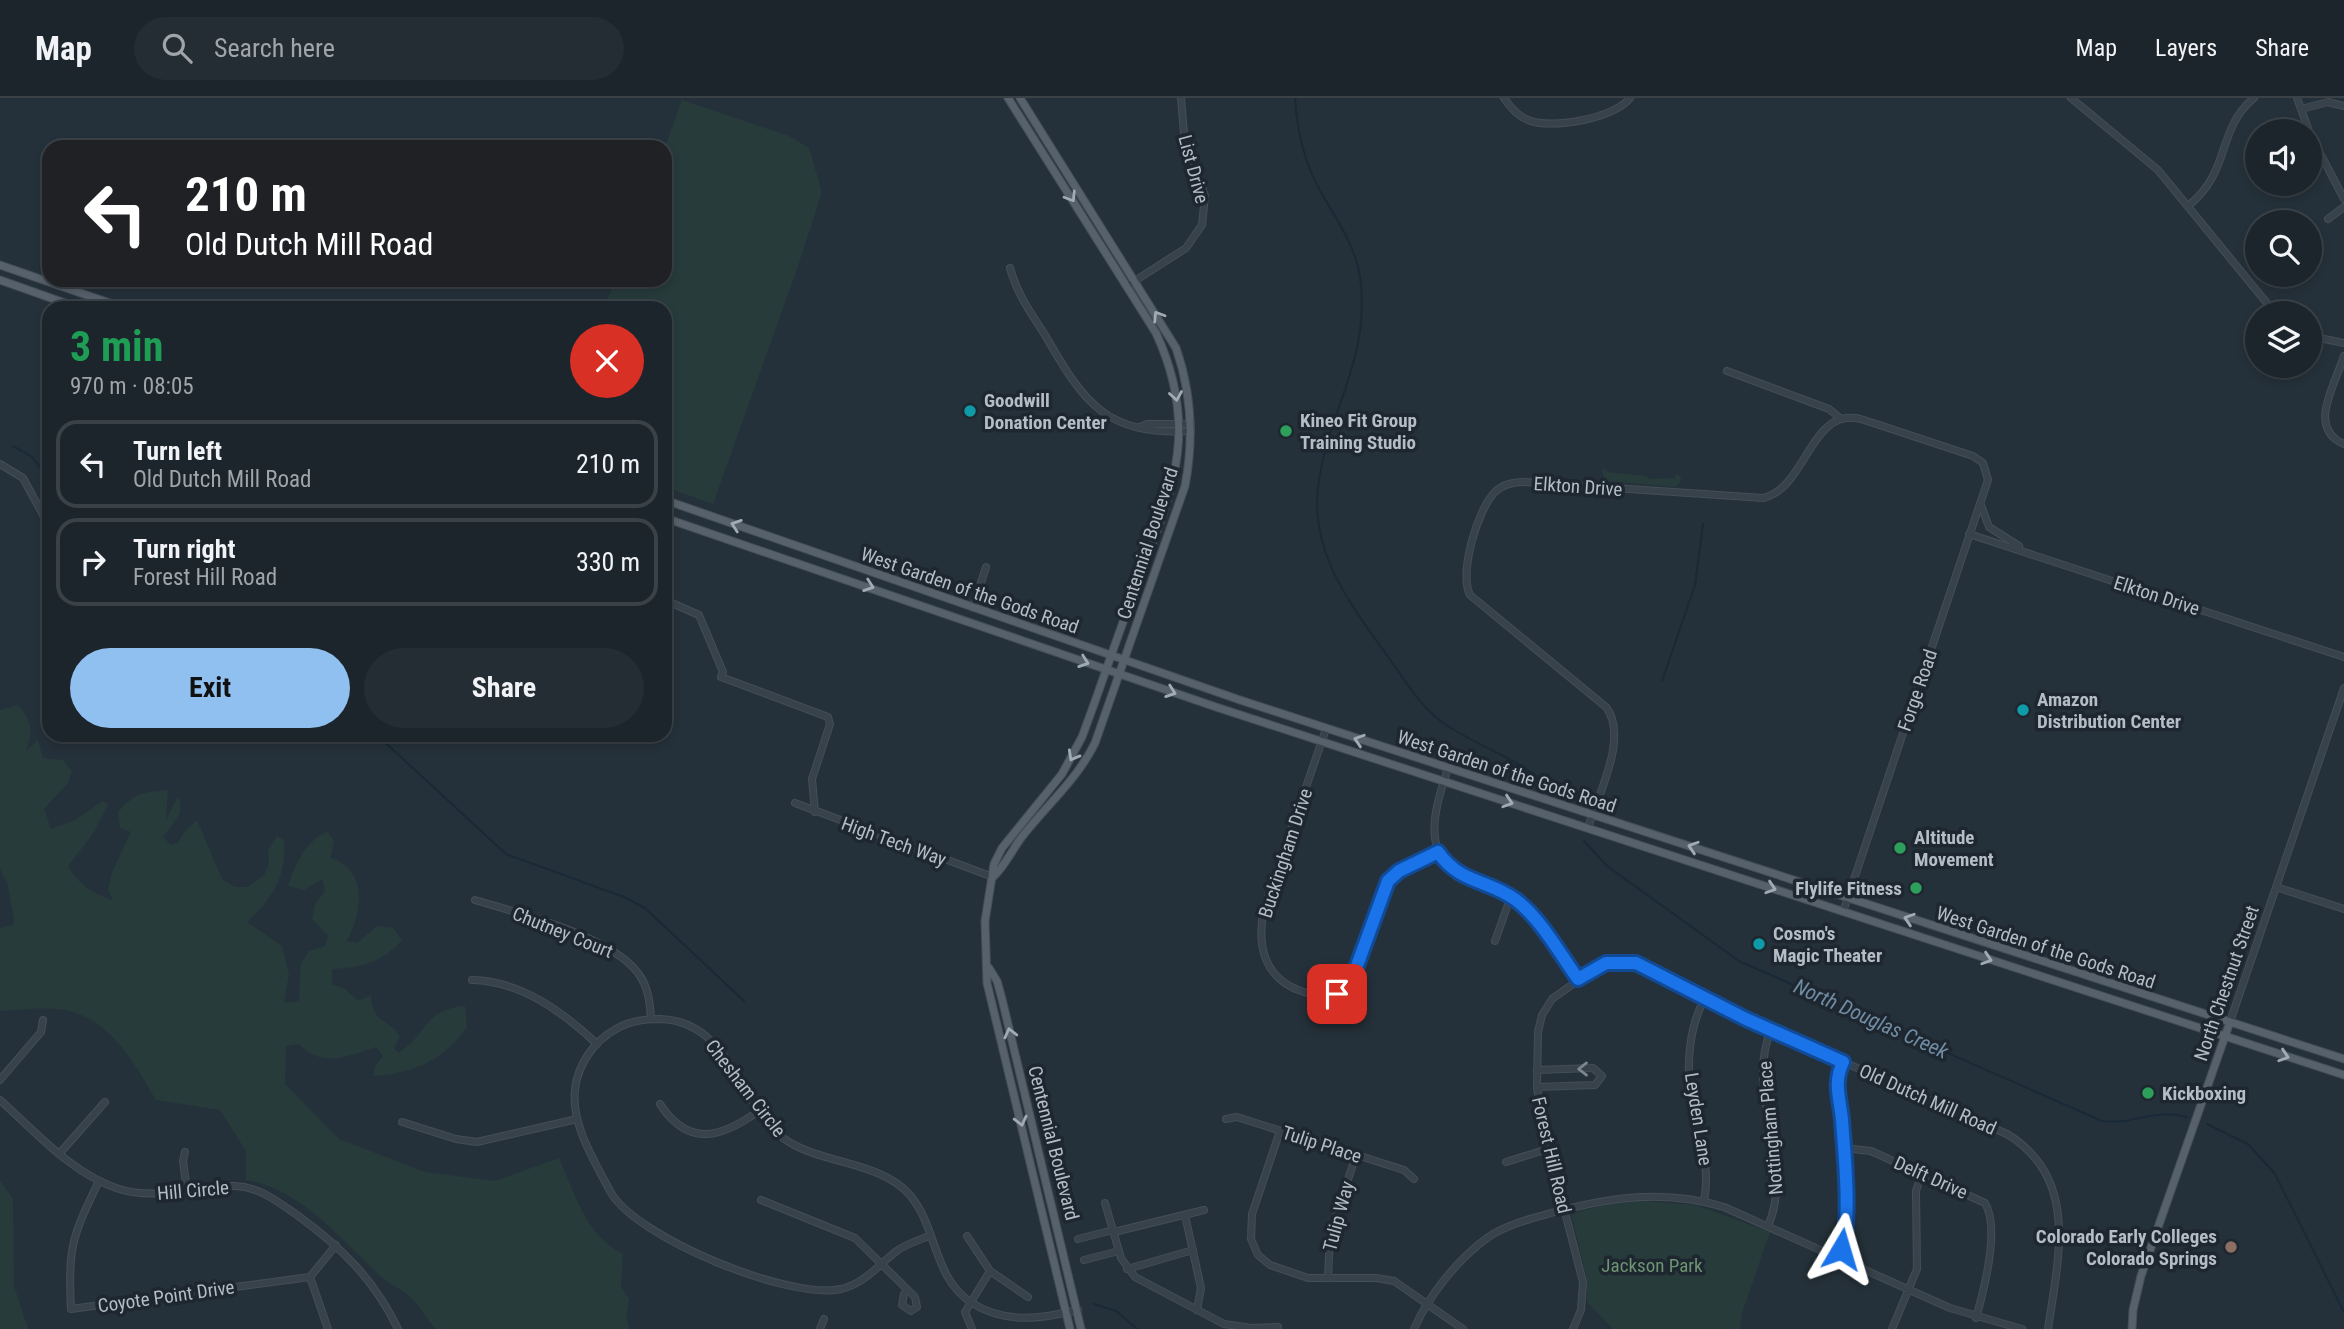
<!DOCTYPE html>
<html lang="en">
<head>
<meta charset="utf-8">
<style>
	body { margin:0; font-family:"Roboto Condensed",sans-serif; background:#252d34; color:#f1f3f6; height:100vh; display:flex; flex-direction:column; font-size:26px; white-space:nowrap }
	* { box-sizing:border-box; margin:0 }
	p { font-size:23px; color:#a0a5a9 }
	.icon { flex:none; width:38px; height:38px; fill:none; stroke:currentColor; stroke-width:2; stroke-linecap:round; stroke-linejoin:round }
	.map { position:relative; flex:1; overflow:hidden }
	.sheet { position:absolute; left:42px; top:203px; width:630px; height:441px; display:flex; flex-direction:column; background:#1c252c; border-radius:21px; box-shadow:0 4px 10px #0003,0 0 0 2px #3a4248 }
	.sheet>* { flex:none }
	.banner { position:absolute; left:42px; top:42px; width:630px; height:147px; border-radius:21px; box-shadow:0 4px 10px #0003,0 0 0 2px #3a4248; background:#202124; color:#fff; overflow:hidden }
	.fabs { position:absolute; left:2245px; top:21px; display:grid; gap:14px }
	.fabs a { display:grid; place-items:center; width:77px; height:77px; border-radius:50%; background:#1c252c; box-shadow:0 4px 10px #0003,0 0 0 2px #3a4248; font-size:35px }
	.pin { position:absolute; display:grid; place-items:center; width:60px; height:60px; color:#fff; margin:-30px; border-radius:14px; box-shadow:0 4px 10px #0006 }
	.me { position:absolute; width:77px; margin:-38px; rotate:7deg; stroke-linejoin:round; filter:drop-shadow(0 0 5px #0008) }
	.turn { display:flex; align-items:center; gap:24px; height:147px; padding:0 28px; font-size:32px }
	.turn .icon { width:91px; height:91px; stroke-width:2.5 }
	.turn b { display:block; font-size:49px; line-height:60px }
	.round { display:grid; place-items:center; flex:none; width:74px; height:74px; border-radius:37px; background:#252d34 }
	.overview { display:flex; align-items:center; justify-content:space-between; height:119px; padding:0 28px }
	h1 { font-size:42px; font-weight:700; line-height:52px; color:#1e9e55 }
	.button { display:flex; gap:14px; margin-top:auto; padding:14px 28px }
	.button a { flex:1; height:80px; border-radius:42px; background:#90c0f0; color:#111; font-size:28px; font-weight:700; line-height:80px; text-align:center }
	.button a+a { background:#252d34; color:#f1f3f6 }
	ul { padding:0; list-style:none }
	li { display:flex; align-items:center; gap:21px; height:88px; margin:0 14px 10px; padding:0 14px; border:4px solid #3a4248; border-radius:21px }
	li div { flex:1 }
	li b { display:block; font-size:26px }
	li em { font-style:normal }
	header { display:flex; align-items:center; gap:42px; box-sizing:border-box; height:98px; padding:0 35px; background:#1c252c; border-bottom:2px solid #3a4248 }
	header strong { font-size:33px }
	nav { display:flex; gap:38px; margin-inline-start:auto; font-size:24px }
	.search { width:490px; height:63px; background:#252d34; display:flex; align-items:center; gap:18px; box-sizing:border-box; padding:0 24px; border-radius:38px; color:#a0a5a9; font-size:26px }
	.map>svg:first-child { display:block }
	.green { fill:#273b3b }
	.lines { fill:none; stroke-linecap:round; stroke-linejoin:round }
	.stream { stroke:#192937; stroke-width:2 }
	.minor-casing { stroke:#454e57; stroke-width:8 }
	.major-casing { stroke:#454e57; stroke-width:9 }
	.minor { stroke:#38424b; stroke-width:6 }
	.major { stroke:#57616b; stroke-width:7 }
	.oneway { stroke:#a1abb4 }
	.oneway2 { stroke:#7c868f }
	.route-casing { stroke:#114b97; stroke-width:18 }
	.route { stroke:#1a73e8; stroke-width:12 }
	.culture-dot { fill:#0f9aa8; stroke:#1e2730; stroke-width:2.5 }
	.leisure-dot { fill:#2e9e5b; stroke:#1e2730; stroke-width:2.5 }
	.education-dot { fill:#8d6e63; stroke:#1e2730; stroke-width:2.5 }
	.labels { text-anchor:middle; stroke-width:7; stroke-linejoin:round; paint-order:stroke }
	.street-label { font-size:19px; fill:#b4bdc6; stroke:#1e2730 }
	.poi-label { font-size:19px; font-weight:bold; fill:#b4bdc6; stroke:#1e2730; text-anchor:start }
	.park-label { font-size:19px; fill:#6d9571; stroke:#1e2730 }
	.water-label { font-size:21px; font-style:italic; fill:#708ca3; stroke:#1e2730 }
</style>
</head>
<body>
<header>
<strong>Map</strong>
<div class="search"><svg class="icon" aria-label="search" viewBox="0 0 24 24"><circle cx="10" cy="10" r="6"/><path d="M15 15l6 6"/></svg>Search here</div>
<nav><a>Map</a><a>Layers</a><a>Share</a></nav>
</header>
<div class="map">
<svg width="2344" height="1231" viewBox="0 0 2344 1231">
	<rect width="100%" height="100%" fill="#25313a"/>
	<!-- green -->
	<g class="green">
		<path d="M682,2L789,38L809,50L822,94L797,171L713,406L665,389V210H604L615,182H665V49Z"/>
		<path d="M1605,370L1607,374L1647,378L1648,381L1675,380L1676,376L1681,379L1680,385L1675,389L1605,383L1602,373Z"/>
		<path d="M18,607C32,622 33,634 26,653L38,642L43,660L63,662L72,673L68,685L44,711L51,731L75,722L103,703L108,707L92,737L68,768C79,787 93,796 113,802L108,793L112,774L131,734L120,730L118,714C137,693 142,695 168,692L166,722L178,698C186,716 172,726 163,739L171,747L178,745L184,734L197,722L222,781L235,789H248L264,777L269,766L268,753L277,738L284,742C287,777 272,802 247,824L282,848L289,876L284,905L299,903L301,866L309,853L325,848L328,838L312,821L315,806L325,793L322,781L304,792L288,788C295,767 306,741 328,734L334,743L330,760C369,772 362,814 347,843L357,845L377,828L393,830L402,842C383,864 361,870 332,871V886L345,891L358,903L371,897C373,927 386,918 400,938L394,950L398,955C428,937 423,911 465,908L467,929C443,963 414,975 373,978L375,968L383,958L376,949C346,958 323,971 299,946L286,948L285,986L339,1041L425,1074L495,1083L559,1060C575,1096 586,1138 623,1156L621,1189L629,1201L626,1220L630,1231H436C426,1221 419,1206 408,1197C398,1189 386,1184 377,1175C340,1140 299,1090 246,1082V1053L220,1012L156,1002C136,969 116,929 76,915C54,907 23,912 0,913V830L13,827L14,823L8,787L0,771V612Z"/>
		<path d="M0,1083L13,1101L14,1188L28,1231H0Z"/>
		<path d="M1631,1102L1696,1107L1770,1134L1742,1215L1740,1231H1613L1587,1204V1181L1571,1115Z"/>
	</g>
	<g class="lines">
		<!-- stream -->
		<g class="stream">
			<path d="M1295,0C1297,33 1305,67 1322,96C1339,126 1358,151 1361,187C1368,263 1330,311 1319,382C1307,454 1352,508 1391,563C1406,584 1420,608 1442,624C1476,649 1520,659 1549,690"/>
			<path d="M13,348L32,359L49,381"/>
			<path d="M1662,583L1695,487L1703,426"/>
			<path d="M377,637L506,756L624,799L645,810L744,903"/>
			<path d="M1584,743L1607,768L1739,863L2102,1023C2135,1027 2154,1010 2187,1019"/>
			<path d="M2207,1026L2248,1046L2275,1076L2344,1214"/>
			<path d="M1094,1206L1116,1213L1137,1231"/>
		</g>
		<defs>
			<g id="minor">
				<path d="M1504,0C1510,9 1518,18 1528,22C1551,32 1615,20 1630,0"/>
				<path d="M2071,0L2158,72L2275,215"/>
				<path d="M2297,0L2309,33"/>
				<path d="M2301,11L2328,4L2344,8"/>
				<path d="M2310,36L2344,101"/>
				<path d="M2188,108C2232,73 2216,31 2254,0"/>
				<path d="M2328,121L2344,109"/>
				<path d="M1010,170C1017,196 1031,215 1045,237C1084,305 1106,338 1191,333"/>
				<path d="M1127,188L1186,150L1202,127L1205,98L1184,36L1181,0"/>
				<path d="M2310,238L2344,245"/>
				<path d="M2344,258C2336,285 2306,330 2344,346"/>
				<path d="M1727,273L1829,311L1840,320"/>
				<path d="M1140,329L1147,326H1191"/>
				<path d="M0,366L23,380L49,428"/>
				<path d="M1981,407L1989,429L2019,448"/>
				<path d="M1969,436L2344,559"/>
				<path d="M665,502L699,517L723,574L721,579L828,619L830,626L812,681L815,714"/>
				<path d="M973,510L986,469"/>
				<path d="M1326,631L1264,811C1256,849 1265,882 1304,894C1319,899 1331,899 1345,891L1355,875L1388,783L1399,773L1438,754"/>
				<path d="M1448,670C1436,708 1418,757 1465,779C1481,787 1499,790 1514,800C1540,819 1559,855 1578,881"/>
				<path d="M795,705L993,779"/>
				<path d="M1588,730C1598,697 1629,639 1606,609L1470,497C1459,475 1477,412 1495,394C1503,386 1513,384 1525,384L1763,400C1808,390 1810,305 1864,322L1973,358L1983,365L1988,382L1843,814"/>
				<path d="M2276,789L2344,811"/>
				<path d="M475,802C518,815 611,838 638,875C648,888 650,904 651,921"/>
				<path d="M1495,843L1511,798"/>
				<path d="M472,882C521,883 563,914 597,946"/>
				<path d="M2230,924L2344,590"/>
				<path d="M1537,972L1593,970L1602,978L1595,987L1537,989"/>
				<path d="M0,982L41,934L43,922"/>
				<path d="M0,1002C36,1034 72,1076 119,1091C159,1103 196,1087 235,1088C260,1089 278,1104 297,1117C341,1149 374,1181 398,1231"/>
				<path d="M660,1006C689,1051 723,1039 760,1012"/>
				<path d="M1226,1021L1237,1019L1404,1072L1414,1081"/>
				<path d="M402,1024L456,1041L477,1044L577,1021"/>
				<path d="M1280,1033L1252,1116L1251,1141L1258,1157L1270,1167L1308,1180H1376L1394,1183L1463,1231"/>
				<path d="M1843,1050L1871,1053L1985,1105C2000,1130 1984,1192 1976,1220"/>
				<path d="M185,1054L183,1063L187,1094"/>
				<path d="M60,1055L105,1004"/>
				<path d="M1506,1064L1548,1051"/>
				<path d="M99,1083C72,1139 68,1148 71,1211L310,1179L336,1147"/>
				<path d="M761,1102L855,1140L915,1199L917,1209L911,1213L902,1207L904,1196L908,1192"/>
				<path d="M1704,1103C1710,1073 1702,1051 1695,1023C1686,983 1685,936 1705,900"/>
				<path d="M1105,1105L1121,1160L1135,1179L1224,1226L1251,1230L1278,1229"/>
				<path d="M1185,1117L1201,1190L1197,1212"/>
				<path d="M1768,1128C1796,1064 1744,996 1771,932"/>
				<path d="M1114,1134L1204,1112"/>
				<path d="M929,1138C919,1142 907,1146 898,1152C879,1166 866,1185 841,1191C791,1203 634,1139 610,1093C594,1062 571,1027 575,991C578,966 594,943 616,931C629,923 645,921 660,921C734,923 738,1013 789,1044C825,1066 880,1064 909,1096C938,1129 932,1179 972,1205C1005,1226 1041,1221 1078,1212"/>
				<path d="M967,1138L990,1173L1028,1199"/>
				<path d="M1078,1141L1113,1132"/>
				<path d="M1838,1159C1852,1122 1845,1063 1842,1023C1840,1000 1833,986 1843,964"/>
				<path d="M1084,1162L1119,1153"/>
				<path d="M1127,1171L1193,1152"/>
				<path d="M310,1179L328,1231"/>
				<path d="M1328,1180L1330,1137L1356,1057"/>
				<path d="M820,1231L824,1221"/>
				<path d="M972,1231L965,1214L990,1173"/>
				<path d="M1414,1231C1429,1197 1457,1162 1487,1140C1506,1127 1529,1121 1551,1115C1611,1099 1664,1091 1724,1109L1950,1210L2022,1231"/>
				<path d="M1573,1231L1581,1212L1583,1184L1542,1025L1537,989L1538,934L1542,917L1552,901L1598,868L1626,863L1646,869L1746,921L2007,1036C2080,1080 2058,1161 2048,1231"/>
				<path d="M1892,1231L1917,1171L1916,1093L1922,1075"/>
			</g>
			<g id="major">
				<path d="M1008,0L1156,235C1204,339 1167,404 1131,502C1114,548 1099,594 1082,639L1062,676L1002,750L994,766L985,823L987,885L1070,1231"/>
				<path d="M0,167L124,210"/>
				<path d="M0,182L79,210"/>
				<path d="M665,402L1240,602L2344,961"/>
				<path d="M665,420L1216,609L2344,977"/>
				<path d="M993,779C1007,766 1013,749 1025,735C1049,705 1078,680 1095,645L1185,388C1194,341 1192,296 1176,250L1020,0"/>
				<path d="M989,870L997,883L1002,901L1081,1231"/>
				<path d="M2132,1231L2133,1212L2141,1178L2230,924"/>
			</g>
		</defs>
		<!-- minor casing -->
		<use href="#minor" class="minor-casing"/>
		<!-- major casing -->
		<use href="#major" class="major-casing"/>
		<!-- minor -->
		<use href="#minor" class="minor"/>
		<!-- major -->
		<use href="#major" class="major"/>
	</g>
	<!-- one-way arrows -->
	<defs><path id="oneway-chevron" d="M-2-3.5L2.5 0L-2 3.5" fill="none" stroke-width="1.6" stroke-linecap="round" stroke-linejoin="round" transform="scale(1.75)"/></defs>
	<g class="oneway">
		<use href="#oneway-chevron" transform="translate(1071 99) rotate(58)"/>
		<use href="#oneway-chevron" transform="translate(1158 218) rotate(-122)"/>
		<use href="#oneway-chevron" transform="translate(1176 298) rotate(81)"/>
		<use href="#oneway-chevron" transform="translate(736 427) rotate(-161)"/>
		<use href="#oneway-chevron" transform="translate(869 488) rotate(19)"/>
		<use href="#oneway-chevron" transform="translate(1084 564) rotate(19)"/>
		<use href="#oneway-chevron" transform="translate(1171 594) rotate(19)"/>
		<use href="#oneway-chevron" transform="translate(1359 642) rotate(-162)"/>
		<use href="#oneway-chevron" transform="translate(1073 658) rotate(119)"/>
		<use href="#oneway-chevron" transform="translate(1508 704) rotate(18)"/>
		<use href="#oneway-chevron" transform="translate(1693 749) rotate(-162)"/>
		<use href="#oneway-chevron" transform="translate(1771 790) rotate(18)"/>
		<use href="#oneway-chevron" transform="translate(1909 821) rotate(-162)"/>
		<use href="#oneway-chevron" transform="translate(1987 861) rotate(18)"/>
		<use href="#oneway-chevron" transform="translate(1010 935) rotate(-104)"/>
		<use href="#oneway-chevron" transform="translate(2284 958) rotate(18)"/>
		<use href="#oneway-chevron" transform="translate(1021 1023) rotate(76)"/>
	</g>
	<use class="oneway2" href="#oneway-chevron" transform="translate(1583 971) rotate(180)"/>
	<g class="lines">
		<defs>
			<path id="route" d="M1337,896L1351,884L1388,783L1399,773L1438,754C1460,786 1488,781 1516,802C1541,821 1560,856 1578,881L1606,865H1636L1746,921L1843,964C1833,985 1840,1000 1842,1022C1844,1052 1852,1124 1841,1151"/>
		</defs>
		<!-- route casing -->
		<use href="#route" class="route-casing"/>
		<!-- route -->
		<use href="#route" class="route"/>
	</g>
	<!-- markers -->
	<g class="culture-dot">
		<circle cx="970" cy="313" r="7"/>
		<circle cx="2023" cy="612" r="7"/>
		<circle cx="1759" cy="846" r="7"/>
	</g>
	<g class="leisure-dot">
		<circle cx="1286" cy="333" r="7"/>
		<circle cx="1900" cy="750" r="7"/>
		<circle cx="1916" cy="790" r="7"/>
		<circle cx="2148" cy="995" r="7"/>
	</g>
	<circle class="education-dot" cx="2231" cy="1149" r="7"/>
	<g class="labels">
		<!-- street labels -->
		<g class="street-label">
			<text transform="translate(1194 71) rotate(75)" y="7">List Drive</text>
			<text transform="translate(1578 388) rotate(4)" y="7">Elkton Drive</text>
			<text transform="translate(1147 445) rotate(-72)" y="7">Centennial Boulevard</text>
			<text transform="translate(970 492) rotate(19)" y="7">West Garden of the Gods Road</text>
			<text transform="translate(2157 497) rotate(18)" y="7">Elkton Drive</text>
			<text transform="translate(1917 592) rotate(-71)" y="7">Forge Road</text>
			<text transform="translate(1507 673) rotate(18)" y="7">West Garden of the Gods Road</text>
			<text transform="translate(894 743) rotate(20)" y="7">High Tech Way</text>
			<text transform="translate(1285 755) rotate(-72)" y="7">Buckingham Drive</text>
			<text transform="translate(563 834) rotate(22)" y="7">Chutney Court</text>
			<text transform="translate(2046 849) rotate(18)" y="7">West Garden of the Gods Road</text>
			<text transform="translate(2226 885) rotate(-71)" y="7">North Chestnut Street</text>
			<text transform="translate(746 990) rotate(52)" y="7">Chesham Circle</text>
			<text transform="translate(1928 1001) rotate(24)" y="7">Old Dutch Mill Road</text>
			<text transform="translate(1699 1021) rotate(81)" y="7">Leyden Lane</text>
			<text transform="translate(1770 1030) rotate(-95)" y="7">Nottingham Place</text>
			<text transform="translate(1054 1045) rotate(76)" y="7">Centennial Boulevard</text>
			<text transform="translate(1322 1046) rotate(18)" y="7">Tulip Place</text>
			<text transform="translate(1552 1057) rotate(77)" y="7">Forest Hill Road</text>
			<text transform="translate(1931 1079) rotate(24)" y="7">Delft Drive</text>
			<text transform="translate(193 1092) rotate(-5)" y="7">Hill Circle</text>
			<text transform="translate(1338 1118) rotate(-75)" y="7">Tulip Way</text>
			<text transform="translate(166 1198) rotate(-8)" y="7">Coyote Point Drive</text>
		</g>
		<!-- poi labels -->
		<g class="poi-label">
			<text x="984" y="309">Goodwill<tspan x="984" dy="22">Donation Center</tspan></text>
			<text x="1300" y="329">Kineo Fit Group<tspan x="1300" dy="22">Training Studio</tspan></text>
			<text x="2037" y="608">Amazon<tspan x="2037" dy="22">Distribution Center</tspan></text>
			<text x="1914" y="746">Altitude<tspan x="1914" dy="22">Movement</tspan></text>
			<text x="1902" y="797" text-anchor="end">Flylife Fitness</text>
			<text x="1773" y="842">Cosmo's<tspan x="1773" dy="22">Magic Theater</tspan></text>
			<text x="2162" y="1002">Kickboxing</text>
			<text x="2217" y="1145" text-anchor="end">Colorado Early Colleges<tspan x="2217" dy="22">Colorado Springs</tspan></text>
		</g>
		<!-- park labels -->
		<g class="park-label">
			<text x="1652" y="1174">Jackson Park</text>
		</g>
		<!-- water labels -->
		<g class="water-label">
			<text transform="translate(1871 921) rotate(24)" y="7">North Douglas Creek</text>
		</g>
	</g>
</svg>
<div class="fabs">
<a><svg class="icon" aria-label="sound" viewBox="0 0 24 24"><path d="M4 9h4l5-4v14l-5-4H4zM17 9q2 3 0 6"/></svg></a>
<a><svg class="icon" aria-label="search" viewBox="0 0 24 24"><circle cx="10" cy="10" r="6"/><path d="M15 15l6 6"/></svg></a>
<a><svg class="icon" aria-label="layers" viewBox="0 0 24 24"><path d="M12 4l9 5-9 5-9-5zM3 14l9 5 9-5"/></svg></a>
</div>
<div class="pin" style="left:1337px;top:896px;background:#d93025"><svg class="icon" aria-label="arrive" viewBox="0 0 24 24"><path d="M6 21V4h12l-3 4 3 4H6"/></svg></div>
<svg class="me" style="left:1841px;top:1151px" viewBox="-20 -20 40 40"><path d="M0-17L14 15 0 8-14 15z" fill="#1a73e8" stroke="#fff" stroke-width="4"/></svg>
<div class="banner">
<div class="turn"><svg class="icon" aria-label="left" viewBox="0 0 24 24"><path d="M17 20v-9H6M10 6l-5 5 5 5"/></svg><div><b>210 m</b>Old Dutch Mill Road</div></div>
</div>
<section class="sheet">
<div class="overview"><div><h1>3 min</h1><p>970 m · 08:05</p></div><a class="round" style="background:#d93025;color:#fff"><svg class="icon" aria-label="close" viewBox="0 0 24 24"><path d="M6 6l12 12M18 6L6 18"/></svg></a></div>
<ul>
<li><svg class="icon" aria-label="left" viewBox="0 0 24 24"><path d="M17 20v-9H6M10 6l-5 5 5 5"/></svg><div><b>Turn left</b><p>Old Dutch Mill Road</p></div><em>210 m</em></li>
<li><svg class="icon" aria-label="right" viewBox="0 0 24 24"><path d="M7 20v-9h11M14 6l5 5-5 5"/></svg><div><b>Turn right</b><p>Forest Hill Road</p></div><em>330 m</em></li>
</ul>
<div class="button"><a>Exit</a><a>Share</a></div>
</section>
</div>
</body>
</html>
